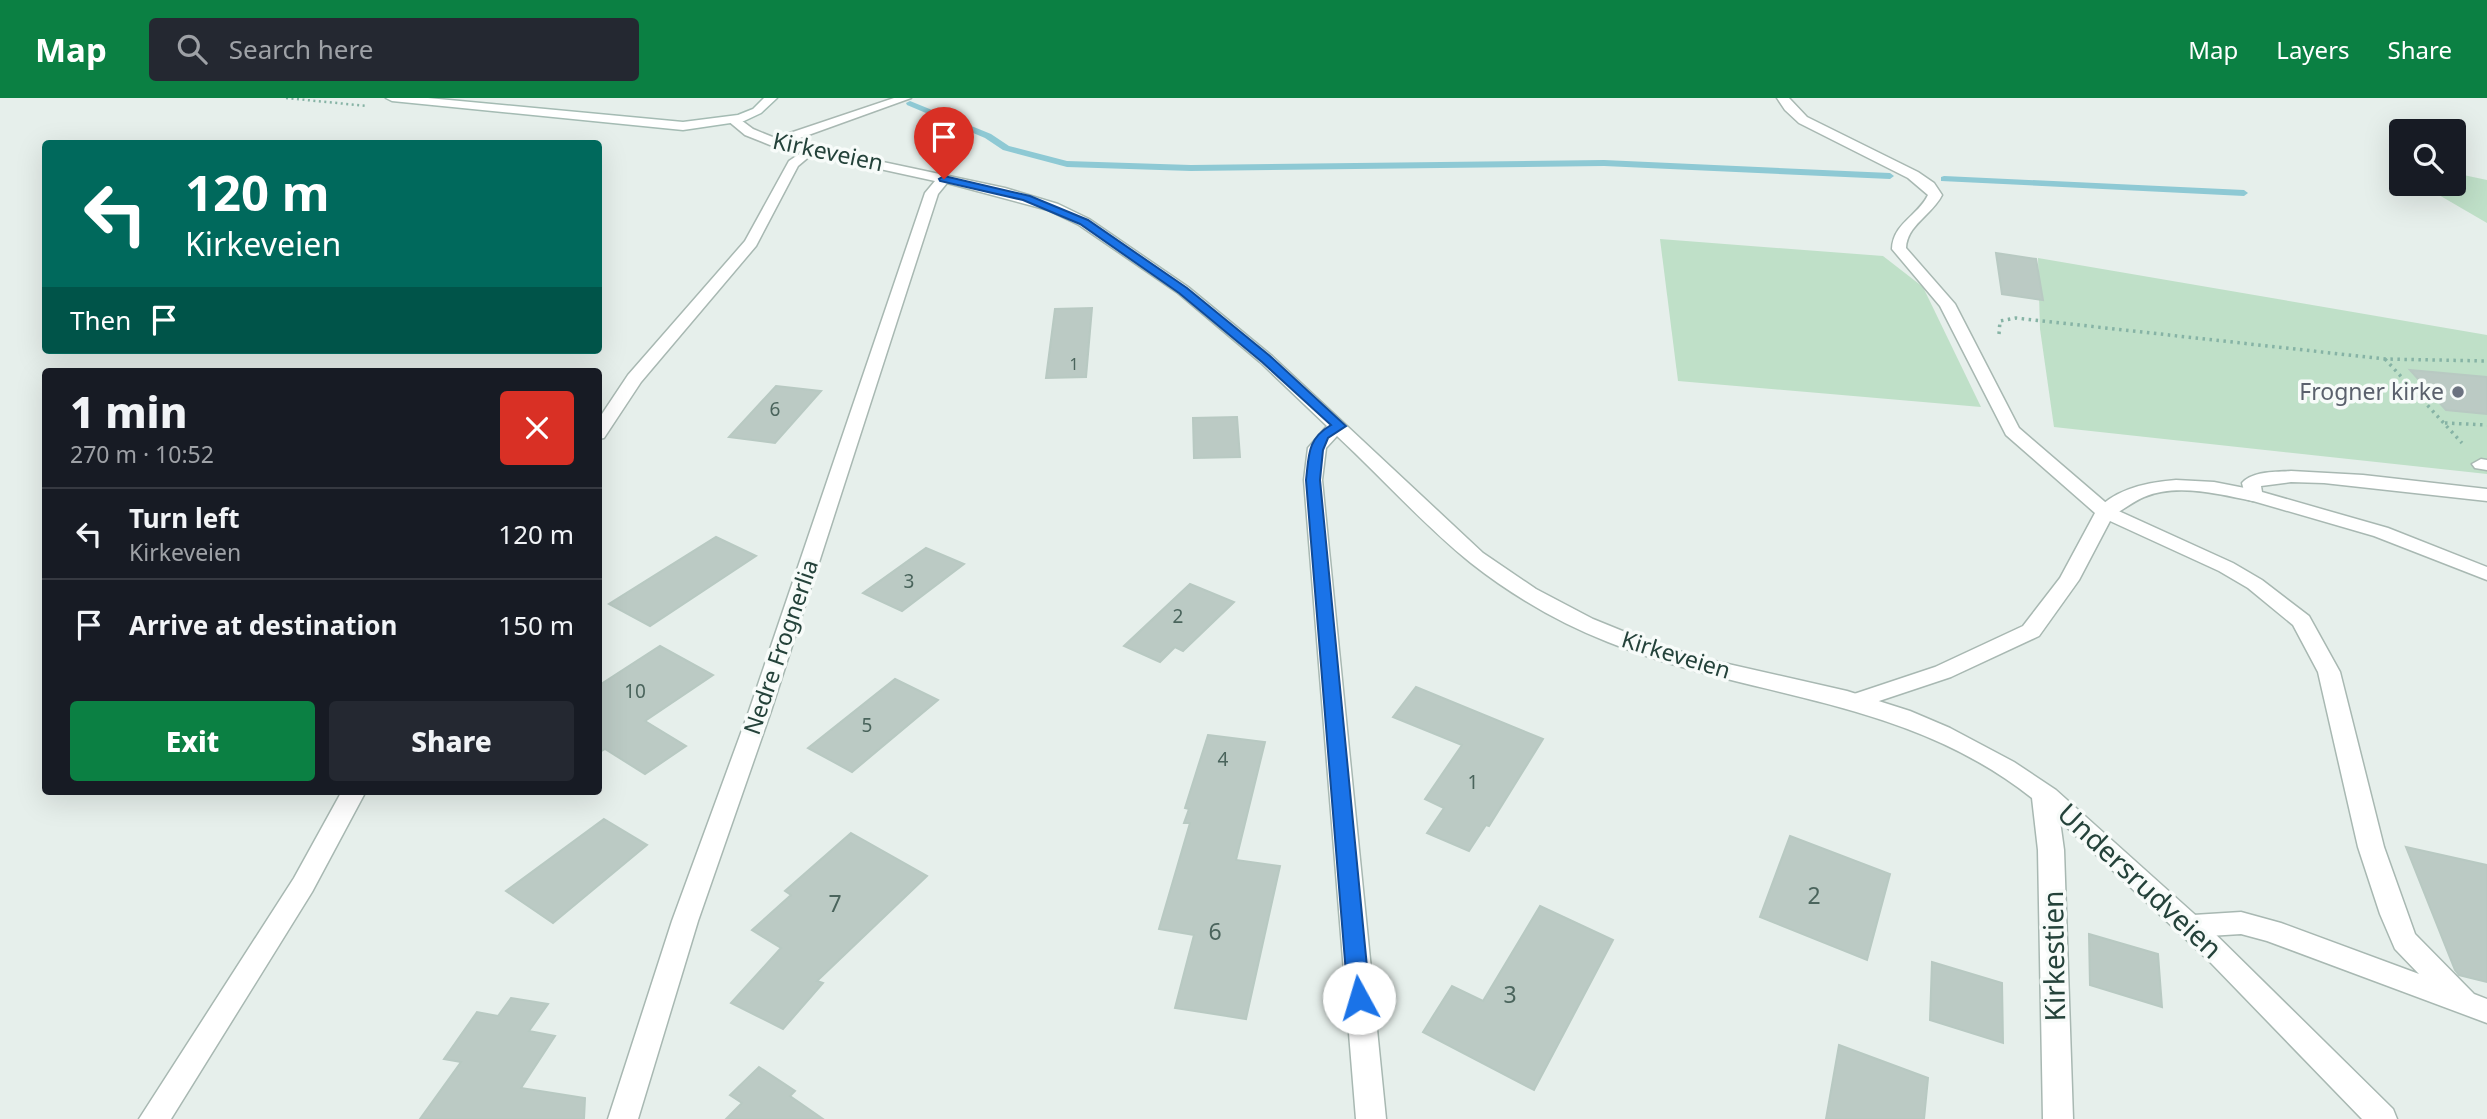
<!DOCTYPE html>
<html lang="en">
<head>
<meta charset="utf-8">
<style>
	body { margin:0; font-family:"Noto Sans",sans-serif; background:#242831; color:#f1f3f6; height:100vh; display:flex; flex-direction:column; font-size:26px; white-space:nowrap }
	* { box-sizing:border-box; margin:0 }
	p { font-size:23px; color:#9ea1a6 }
	.icon { flex:none; width:38px; height:38px; fill:none; stroke:currentColor; stroke-width:2; stroke-linecap:round; stroke-linejoin:round }
	.map { position:relative; flex:1; overflow:hidden }
	.details { position:absolute; left:42px; top:270px; width:560px; height:427px; display:flex; flex-direction:column; background:#171b24; border-radius:7px; box-shadow:0 7px 28px #0002 }
	.details>* { flex:none }
	.banner { position:absolute; left:42px; top:42px; width:560px; height:214px; border-radius:7px; box-shadow:0 7px 28px #0002; background:#00695c; color:#fff; overflow:hidden }
	.buttons { position:absolute; left:2389px; top:21px; display:grid; gap:14px }
	.buttons a { display:grid; place-items:center; width:77px; height:77px; border-radius:7px; background:#171b24; box-shadow:0 7px 28px #0002; font-size:35px }
	.pin { position:absolute; display:grid; place-items:center; width:60px; height:60px; color:#fff; margin:-72px -30px; border-radius:50% 50% 50% 0; rotate:-45deg; box-shadow:0 0 7px #0007 }
	.pin .icon { rotate:45deg }
	.me { position:absolute; width:77px; margin:-38px; rotate:354deg; stroke-linejoin:round; filter:drop-shadow(0 0 5px #0008) }
	.turn { display:flex; align-items:center; gap:24px; height:147px; padding:0 28px; font-size:32px }
	.turn .icon { width:91px; height:91px; stroke-width:2.5 }
	.turn b { display:block; font-size:49px; line-height:60px }
	.then { display:flex; align-items:center; height:66px; padding:0 28px; background:#0003; gap:14px; font-size:26px }
	.round { display:grid; place-items:center; flex:none; width:74px; height:74px; border-radius:7px; background:#242831 }
	.head { display:flex; align-items:center; justify-content:space-between; height:119px; padding:0 28px }
	h1 { font-size:42px; font-weight:800; line-height:52px }
	.primary-button { display:flex; gap:14px; margin-top:auto; padding:14px 28px }
	.primary-button a { flex:1; height:80px; border-radius:7px; background:#0b8043; color:#fff; font-size:28px; font-weight:800; line-height:80px; text-align:center }
	.primary-button a+a { background:#242831; color:#f1f3f6 }
	ul { padding:0; list-style:none }
	li { display:flex; align-items:center; gap:21px; height:91px; padding:0 28px; border-top:2px solid #363941 }
	li div { flex:1 }
	li b { display:block; font-size:26px }
	li em { font-style:normal }
	header { display:flex; align-items:center; gap:42px; box-sizing:border-box; height:98px; padding:0 35px; background:#0b8043; color:#fff }
	header strong { font-size:33px }
	nav { display:flex; gap:38px; margin-inline-start:auto; font-size:24px }
	.search { width:490px; height:63px; background:#242831; display:flex; align-items:center; gap:18px; box-sizing:border-box; padding:0 24px; border-radius:7px; color:#9ea1a6; font-size:26px }
	.map>svg:first-child { display:block }
	.green { fill:#bfe0c8 }
	.lines { fill:none; stroke-linecap:round; stroke-linejoin:round }
	.stream { fill:#8ec9d4; fill-rule:evenodd }
	.building { fill:#bbcac4; stroke:#b8c9c2; stroke-width:2 }
	.service-casing { stroke:#a8b8b2; stroke-width:3 }
	.minor-casing { stroke:#a8b8b2; stroke-width:3 }
	.secondary-casing { stroke:#a4bbb3; stroke-width:3 }
	.path-far1 { stroke:#86b3a5; stroke-width:2.5; stroke-dasharray:2 3.5; stroke-linecap:butt }
	.path { stroke:#86b3a5; stroke-width:3.5; stroke-dasharray:2.5 4.5; stroke-linecap:butt }
	.service { fill:#fff; fill-rule:evenodd }
	.minor { fill:#fff; fill-rule:evenodd }
	.secondary { fill:#fff; fill-rule:evenodd }
	.route { fill:#1a73e8; stroke:#114b97; stroke-width:2 }
	.worship-dot { fill:#6b7280; stroke:#f7fbf9; stroke-width:2.5 }
	.labels { text-anchor:middle; stroke-width:7; stroke-linejoin:round; paint-order:stroke }
	.far-number-label { font-size:16px; fill:#4a645c }
	.number-label { font-size:19px; fill:#4a645c }
	.street-label { font-size:23px; fill:#24423a; stroke:#f7fbf9 }
	.worship-label { font-size:23px; fill:#5b616d; stroke:#f7fbf9; text-anchor:end }
	.near-number-label { font-size:23px; fill:#4a645c }
	.near-street-label { font-size:28px; fill:#24423a; stroke:#f7fbf9 }
</style>
</head>
<body>
<header>
<strong>Map</strong>
<div class="search"><svg class="icon" aria-label="search" viewBox="0 0 24 24"><circle cx="10" cy="10" r="6"/><path d="M15 15l6 6"/></svg>Search here</div>
<nav><a>Map</a><a>Layers</a><a>Share</a></nav>
</header>
<div class="map">
<svg width="2487" height="1021" viewBox="0 0 2487 1021">
	<rect width="100%" height="100%" fill="#e6efeb"/>
	<!-- green -->
	<g class="green">
		<path d="M2454,75L2487,82V125L2420,86H2454Z"/>
		<path d="M1660,141L1883,158L1923,189L1981,309L1678,283Z"/>
		<path d="M2038,160L2487,237V376L2054,329L2040,231Z"/>
	</g>
	<g class="lines">
		<!-- stream -->
		<g class="stream">
			<path d="M910,3L991,36L1009,48L1067,63L1191,67L1604,62L1890,75L1894,78L1890,81L1604,68L1191,73L1067,69L1003,52L985,40L907,7L906,5Z"/>
			<path d="M1944,78L2244,92L2248,95L2244,98L1941,83V79Z"/>
		</g>
	</g>
	<!-- building -->
	<g class="building">
		<path d="M1996,155L2036,161L2043,202L2002,196Z"/>
		<path d="M1092,210L1086,279L1046,280L1055,211Z"/>
		<path d="M2410,272L2487,279V316L2446,312Z"/>
		<path d="M776,288L821,293L775,345L729,339Z"/>
		<path d="M1237,319L1240,359L1194,360L1193,320Z"/>
		<path d="M716,439L756,458L650,528L609,506Z"/>
		<path d="M926,450L964,466L902,513L863,495Z"/>
		<path d="M1190,486L1234,504L1183,553L1175,549L1160,564L1124,548Z"/>
		<path d="M660,548L713,577L645,623L686,648L645,676L605,651L598,655V588Z"/>
		<path d="M895,581L938,602L852,674L808,650Z"/>
		<path d="M1416,589L1543,641L1489,728L1486,727L1469,753L1427,735L1444,710L1425,701L1462,647L1393,619Z"/>
		<path d="M1208,637L1265,644L1236,762L1280,768L1246,921L1175,910L1194,837L1159,831L1190,725H1184L1189,711L1185,710Z"/>
		<path d="M604,721L647,747L553,825L506,793Z"/>
		<path d="M851,735L927,778L817,883L823,885L783,931L731,905L781,850L752,832L791,797L785,793Z"/>
		<path d="M1790,738L1890,776L1867,862L1760,819Z"/>
		<path d="M2406,749L2487,767V884L2459,877L2455,872Z"/>
		<path d="M1540,808L1613,842L1534,992L1423,934L1452,888L1483,903Z"/>
		<path d="M2089,836L2158,856L2162,909L2090,887Z"/>
		<path d="M1932,864L2002,885L2003,945L1930,922Z"/>
		<path d="M511,900L548,906L529,933L555,938L521,990L585,1000L584,1021H420L461,964L444,961L477,914L498,918Z"/>
		<path d="M1839,947L1928,980L1924,1021H1826Z"/>
		<path d="M759,969L795,993L790,998L823,1021H726L742,1005L730,997Z"/>
	</g>
	<g class="lines">
		<defs>
			<g id="service">
				<path d="M1777,0H1789L1807,19L1918,74L1934,85L1942,97C1932,117 1907,127 1906,150L1955,206L2019,330L2112,410L2233,465L2262,482L2309,518L2340,574L2384,749L2415,836L2474,896L2487,901V925L2267,843L2241,836L2193,839L2183,836L2180,828L2183,820L2193,817L2241,814L2281,825L2419,876L2395,851L2380,816L2358,749L2318,574L2293,527L2248,490L2219,473L2110,423L2079,482L2039,538L1951,579L1864,608L1856,611L1848,608L1845,603L1848,598L1935,569L2023,528L2060,480L2095,415L2006,337L1940,208L1892,151C1893,125 1918,118 1928,97L1908,80L1799,25L1785,12Z"/>
				<path d="M811,48L817,52L798,68L756,148L641,284L604,340L598,341V322L628,277L745,143L789,63Z"/>
				<path d="M2481,361L2487,362V372L2475,370L2472,366Z"/>
				<path d="M2291,373L2363,377L2487,391V403L2324,385L2291,384L2261,388L2262,394L2388,430L2487,469V482L2374,438L2246,401L2242,385C2253,373 2274,374 2291,373Z"/>
				<path d="M342,693H366L312,794L171,1021H139L294,780Z"/>
			</g>
			<g id="minor">
				<path d="M894,0H911L789,44L1005,90L1058,106L1089,121L1188,189L1272,258L1483,455L1536,491L1593,521L1652,545L1706,561L1847,593L1910,613L1950,630L2014,664L2056,692L2202,823L2393,1011L2397,1021H2362L2211,865L2060,723L2064,752L2073,1021H2043L2038,752L2032,700C1903,598 1753,602 1608,544C1559,525 1513,498 1471,465C1426,429 1380,378 1337,338L1326,350L1322,382L1386,1021H1356L1304,382L1308,350L1327,328L1260,264L1178,195L1079,127L1048,112L947,85L938,96L771,613L698,823L638,1021H608L672,823L749,613L925,95L935,83L770,47L745,37L727,22L737,19L753,31L775,40Z"/>
				<path d="M2176,382L2214,384L2260,393L2262,397L2253,403C2219,396 2177,385 2144,399C2130,405 2119,416 2105,420L2095,414C2114,391 2148,384 2176,382Z"/>
			</g>
			<path id="secondary" d="M386,0H428L683,24L738,17L753,11L764,0H777L761,15L744,23L683,32L392,3Z"/>
		</defs>
		<!-- service casing -->
		<use href="#service" class="service-casing"/>
		<!-- minor casing -->
		<use href="#minor" class="minor-casing"/>
		<!-- secondary casing -->
		<use href="#secondary" class="secondary-casing"/>
		<!-- path-far1 -->
		<path class="path-far1" d="M286,0L367,8"/>
		<!-- path -->
		<g class="path">
			<path d="M1999,236L2000,223L2016,220L2385,261L2487,263"/>
			<path d="M2385,261L2462,345"/>
			<path d="M2445,325L2487,327"/>
		</g>
		<!-- service -->
		<use href="#service" class="service"/>
		<!-- minor -->
		<use href="#minor" class="minor"/>
		<!-- secondary -->
		<use href="#secondary" class="secondary"/>
	</g>
	<!-- route -->
	<path class="route" d="M944,78L1030,98L1088,122L1187,190L1270,258L1346,328L1328,340L1323,352L1320,382L1370,900L1367,907L1359,909L1351,907L1348,900L1306,382C1309,357 1307,341 1331,327L1262,264L1179,195L1080,126L1023,102L940,83L939,81Z"/>
	<!-- markers -->
	<circle class="worship-dot" cx="2458" cy="294" r="7"/>
	<g class="labels">
		<!-- far-number labels -->
		<g class="far-number-label">
			<text x="1074" y="272">1</text>
		</g>
		<!-- number labels -->
		<g class="number-label">
			<text x="775" y="318">6</text>
			<text x="909" y="490">3</text>
			<text x="1178" y="525">2</text>
			<text x="635" y="600">10</text>
			<text x="867" y="634">5</text>
			<text x="1223" y="668">4</text>
			<text x="1473" y="691">1</text>
		</g>
		<!-- street labels -->
		<g class="street-label">
			<text transform="translate(828 54) rotate(12)" y="8">Kirkeveien</text>
			<text transform="translate(781 549) rotate(-71)" y="8">Nedre Frognerlia</text>
			<text transform="translate(1676 557) rotate(17)" y="8">Kirkeveien</text>
		</g>
		<!-- worship labels -->
		<g class="worship-label">
			<text x="2444" y="302">Frogner kirke</text>
		</g>
		<!-- near-number labels -->
		<g class="near-number-label">
			<text x="1814" y="806">2</text>
			<text x="835" y="814">7</text>
			<text x="1215" y="842">6</text>
			<text x="1510" y="905">3</text>
		</g>
		<!-- near-street labels -->
		<g class="near-street-label">
			<text transform="translate(2140 783) rotate(43)" y="10">Undersrudveien</text>
			<text transform="translate(2054 858) rotate(-91)" y="10">Kirkestien</text>
		</g>
	</g>
</svg>
<div class="buttons">
<a><svg class="icon" aria-label="search" viewBox="0 0 24 24"><circle cx="10" cy="10" r="6"/><path d="M15 15l6 6"/></svg></a>
</div>
<div class="pin" style="left:944px;top:81px;background:#d93025"><svg class="icon" aria-label="arrive" viewBox="0 0 24 24"><path d="M6 21V4h12l-3 4 3 4H6"/></svg></div>
<svg class="me" style="left:1359px;top:900px" viewBox="-20 -20 40 40"><circle r="19" fill="#fff"/><path d="M0-13L10 11 0 6-10 11z" fill="#1a73e8"/></svg>
<div class="banner">
<div class="turn"><svg class="icon" aria-label="left" viewBox="0 0 24 24"><path d="M17 20v-9H6M10 6l-5 5 5 5"/></svg><div><b>120 m</b>Kirkeveien</div></div>
<div class="then">Then<svg class="icon" aria-label="arrive" viewBox="0 0 24 24"><path d="M6 21V4h12l-3 4 3 4H6"/></svg></div>
</div>
<section class="details">
<div class="head"><div><h1>1 min</h1><p>270 m · 10:52</p></div><a class="round" style="background:#d93025;color:#fff"><svg class="icon" aria-label="close" viewBox="0 0 24 24"><path d="M6 6l12 12M18 6L6 18"/></svg></a></div>
<ul>
<li><svg class="icon" aria-label="left" viewBox="0 0 24 24"><path d="M17 20v-9H6M10 6l-5 5 5 5"/></svg><div><b>Turn left</b><p>Kirkeveien</p></div><em>120 m</em></li>
<li><svg class="icon" aria-label="arrive" viewBox="0 0 24 24"><path d="M6 21V4h12l-3 4 3 4H6"/></svg><div><b>Arrive at destination</b></div><em>150 m</em></li>
</ul>
<div class="primary-button"><a>Exit</a><a>Share</a></div>
</section>
</div>
</body>
</html>
